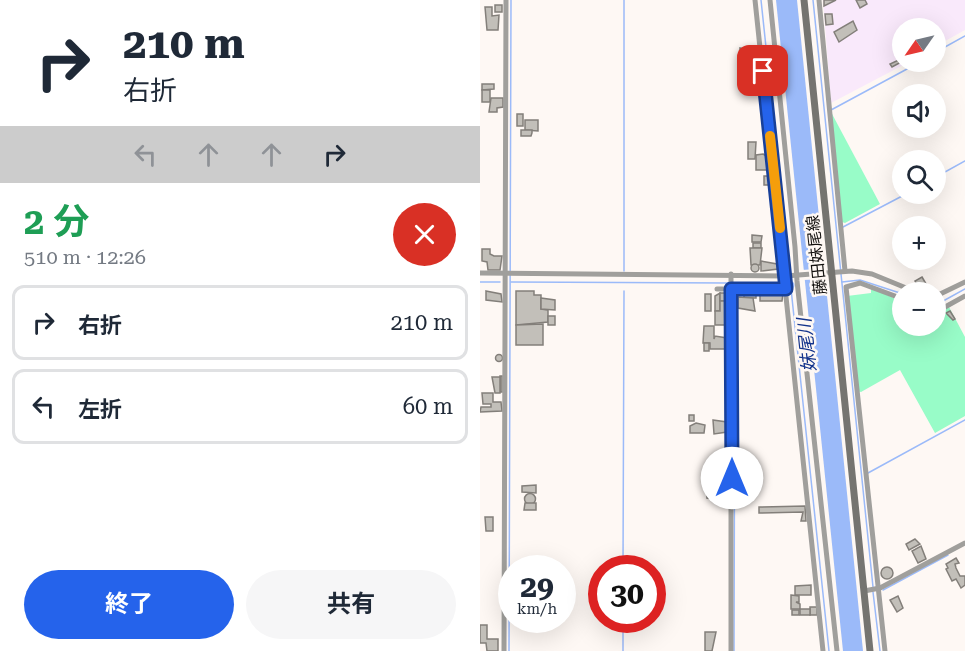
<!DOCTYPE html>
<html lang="ja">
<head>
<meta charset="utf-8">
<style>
	body { margin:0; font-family:"Roboto Serif","Noto Sans JP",serif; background:#f6f6f7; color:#1f2937; height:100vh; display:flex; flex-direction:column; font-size:22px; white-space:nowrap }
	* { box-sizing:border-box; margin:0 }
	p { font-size:20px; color:#747a83 }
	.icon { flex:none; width:33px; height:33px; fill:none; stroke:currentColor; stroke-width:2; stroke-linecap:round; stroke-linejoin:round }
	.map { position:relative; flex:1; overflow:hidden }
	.sheet { display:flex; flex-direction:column; background:#fff; width:480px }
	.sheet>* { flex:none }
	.banner { background:#fff; color:#1f2937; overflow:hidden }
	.needle { width:39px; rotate:236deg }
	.controls { position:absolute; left:412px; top:18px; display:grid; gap:12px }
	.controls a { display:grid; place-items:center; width:54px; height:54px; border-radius:50%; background:#fff; box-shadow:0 6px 24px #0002; font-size:30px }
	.speed { position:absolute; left:18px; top:555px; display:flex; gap:12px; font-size:30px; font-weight:700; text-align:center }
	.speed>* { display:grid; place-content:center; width:78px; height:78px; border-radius:50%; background:#fff; box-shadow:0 6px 24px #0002; line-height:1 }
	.speed small { font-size:15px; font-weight:400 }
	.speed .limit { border:9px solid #d22; background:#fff; color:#111 }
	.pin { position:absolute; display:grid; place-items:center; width:51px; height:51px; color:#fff; margin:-26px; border-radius:12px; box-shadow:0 3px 9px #0006 }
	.me { position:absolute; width:66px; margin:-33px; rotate:0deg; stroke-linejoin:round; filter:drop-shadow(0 0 4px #0008) }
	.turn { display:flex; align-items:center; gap:21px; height:126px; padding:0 24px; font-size:27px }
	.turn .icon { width:78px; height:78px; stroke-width:2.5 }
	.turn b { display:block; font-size:42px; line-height:51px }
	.lanes { display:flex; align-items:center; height:57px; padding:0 24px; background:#0003; justify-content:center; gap:30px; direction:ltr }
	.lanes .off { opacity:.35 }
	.round { display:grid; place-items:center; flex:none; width:63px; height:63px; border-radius:32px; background:#f6f6f7 }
	.summary { display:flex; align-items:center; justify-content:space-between; height:102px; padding:0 24px }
	h1 { font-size:36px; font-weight:700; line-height:45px; color:#1e9e55 }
	.action { display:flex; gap:12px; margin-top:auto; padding:12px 24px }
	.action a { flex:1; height:69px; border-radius:36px; background:#2563eb; color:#fff; font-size:24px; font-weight:700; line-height:69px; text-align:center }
	.action a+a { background:#f6f6f7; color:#1f2937 }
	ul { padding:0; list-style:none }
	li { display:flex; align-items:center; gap:18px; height:75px; margin:0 12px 9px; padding:0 12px; border:3px solid #e0e1e3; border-radius:12px }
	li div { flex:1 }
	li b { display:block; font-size:22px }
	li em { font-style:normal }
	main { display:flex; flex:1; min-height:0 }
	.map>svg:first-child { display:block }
	.industrial { fill:#f9e9fb }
	.green { fill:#98fcc8 }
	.water { fill:#9bbaf9 }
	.pier { fill:#fef8f4 }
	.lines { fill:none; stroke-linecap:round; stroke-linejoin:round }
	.stream { stroke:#9bbaf9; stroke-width:1.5 }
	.canal { stroke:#9bbaf9; stroke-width:7 }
	.building { fill:#c2bfb9; stroke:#837f7a; stroke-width:1.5 }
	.minor { stroke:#a09f9c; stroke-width:5 }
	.secondary { stroke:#757470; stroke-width:7 }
	.route-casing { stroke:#184099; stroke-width:15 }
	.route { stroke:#2563eb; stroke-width:10 }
	.slow { stroke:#f59e0b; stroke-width:10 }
	.labels { text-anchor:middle; stroke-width:5; stroke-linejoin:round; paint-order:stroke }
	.street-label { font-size:16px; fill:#12100e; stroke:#fef8f4 }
	.water-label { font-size:18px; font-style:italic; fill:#14348c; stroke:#fef8f4 }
</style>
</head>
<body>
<main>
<section class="sheet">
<div class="banner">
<div class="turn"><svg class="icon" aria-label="right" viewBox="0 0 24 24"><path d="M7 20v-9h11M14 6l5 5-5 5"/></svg><div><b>210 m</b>右折</div></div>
<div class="lanes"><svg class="icon off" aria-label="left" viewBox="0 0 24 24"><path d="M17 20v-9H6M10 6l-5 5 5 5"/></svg><svg class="icon off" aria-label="ahead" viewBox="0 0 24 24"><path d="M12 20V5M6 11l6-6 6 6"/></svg><svg class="icon off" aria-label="ahead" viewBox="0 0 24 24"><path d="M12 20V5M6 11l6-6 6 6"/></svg><svg class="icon" aria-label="right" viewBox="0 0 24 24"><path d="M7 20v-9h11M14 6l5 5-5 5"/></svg></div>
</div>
<div class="summary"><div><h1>2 分</h1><p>510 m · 12:26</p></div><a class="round" style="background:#d93025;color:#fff"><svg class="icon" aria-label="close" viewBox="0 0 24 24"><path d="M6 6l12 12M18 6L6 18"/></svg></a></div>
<ul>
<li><svg class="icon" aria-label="right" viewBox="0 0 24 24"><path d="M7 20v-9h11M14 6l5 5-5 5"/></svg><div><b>右折</b></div><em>210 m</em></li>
<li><svg class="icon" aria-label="left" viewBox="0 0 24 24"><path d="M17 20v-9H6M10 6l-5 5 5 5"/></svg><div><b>左折</b></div><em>60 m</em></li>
</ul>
<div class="action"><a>終了</a><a>共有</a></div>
</section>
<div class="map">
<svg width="485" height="651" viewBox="0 0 485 651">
	<rect width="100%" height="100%" fill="#fef8f4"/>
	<!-- industrial -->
	<path class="industrial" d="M343,0H485V30L456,46V28H423V62H429L351,103Z"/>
	<!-- green -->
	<g class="green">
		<path d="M351,112L400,204L365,223L362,222Z"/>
		<path d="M391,288L423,302V326H456V314L469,307L485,337V416L455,433L420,370L381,392L377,391L367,296L391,293Z"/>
	</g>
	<!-- water -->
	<path class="water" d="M296,0H317L383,651H363Z"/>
	<!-- pier -->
	<path class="pier" d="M348,268L349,279L323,280L322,270Z"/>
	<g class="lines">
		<!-- stream -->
		<g class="stream">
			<path d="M281,0L310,274"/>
			<path d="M333,0L393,587"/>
			<path d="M456,52L485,36"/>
			<path d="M351,110L440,62"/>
			<path d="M456,177L485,161"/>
			<path d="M363,227L426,194"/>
			<path d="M144,271V0"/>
			<path d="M310,279L349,651"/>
			<path d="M0,282H20"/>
			<path d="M31,282L248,283"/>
			<path d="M362,282L380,280L423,294"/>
			<path d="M253,283L302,285"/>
			<path d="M456,305L485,289"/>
			<path d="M388,473L485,420"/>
			<path d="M143,568L144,291"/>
			<path d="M403,590L468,555"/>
			<path d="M393,592L400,651"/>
			<path d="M29,651L31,0"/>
			<path d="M143,651V620"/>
			<path d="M254,651L255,292"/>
		</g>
		<!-- canal -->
		<path class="canal" d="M309,285H311"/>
	</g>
	<!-- building -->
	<g class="building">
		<path d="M344,0H356L344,6Z"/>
		<path d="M376,0H385L387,4L380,8Z"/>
		<rect x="15" y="5" width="7" height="7"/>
		<path d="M5,7H12V16L19,15L18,30H7Z"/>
		<path d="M345,14H352L353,24L346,25Z"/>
		<path d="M373,21L377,30L359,42L354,32Z"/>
		<path d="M260,48L272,50V60L268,59L267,68L260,67Z"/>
		<path d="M423,58V61L412,67L410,64Z"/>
		<path d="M268,68L281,70V77L262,75Z"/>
		<path d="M2,84H14V89L2,90Z"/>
		<rect x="2" y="90" width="8" height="12"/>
		<path d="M11,98H23V107L17,108V112H9Z"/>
		<rect x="37" y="114" width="6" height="12"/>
		<path d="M45,120H58V131L45,130Z"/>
		<path d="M41,130H52V133L51,136H41Z"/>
		<path d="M268,142H276L275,159H268Z"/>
		<path d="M283,154L290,158L289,170H276V155Z"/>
		<path d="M284,176H291L292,185H284Z"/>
		<path d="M272,235L282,236L281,242H272Z"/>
		<rect x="273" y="243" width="8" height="5"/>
		<path d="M270,248H282L280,265H271Z"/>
		<path d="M2,249H10V254L14,256H22L20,270H8L7,262L2,261Z"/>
		<path d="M281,261L297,264L298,269L281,271Z"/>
		<circle cx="275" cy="268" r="4"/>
		<path d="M442,277L449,289L446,292L444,288L440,290L435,281Z"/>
		<path d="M6,291L21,294L22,302L6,300Z"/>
		<path d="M36,291H54V295H61V309L68,310V322L36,325Z"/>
		<rect x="264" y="292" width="12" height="6"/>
		<path d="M280,292L303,293L302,301H280Z"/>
		<path d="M240,293V311H235V296Z"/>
		<rect x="240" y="293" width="9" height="8"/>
		<rect x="225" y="294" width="6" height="17"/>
		<path d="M258,297L273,298L275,311L258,308Z"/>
		<path d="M61,298L75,300V310L61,309Z"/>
		<path d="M240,301H249V325H235V311H240Z"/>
		<path d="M470,311L475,319L473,320L466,313Z"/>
		<rect x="68" y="316" width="7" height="9"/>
		<path d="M63,324V345H36V325Z"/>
		<path d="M224,326H234V339L235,336L247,338L246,349H230V343H223Z"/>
		<rect x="224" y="343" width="5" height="8"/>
		<circle cx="19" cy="358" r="3.5"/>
		<rect x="20" y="376" width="2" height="16"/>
		<path d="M12,377H20V393H15Z"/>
		<path d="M2,393H13V402H21L22,411L0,412L1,407H11V404H3Z"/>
		<rect x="209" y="415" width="5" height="6"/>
		<path d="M233,420L247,422V432L234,434Z"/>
		<path d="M216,423L225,425L224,433H210V426Z"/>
		<path d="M227,480H236L235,490L249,491L248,500L227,498Z"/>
		<path d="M236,480L239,481L240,490H235Z"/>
		<path d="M56,485V493L42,492V486Z"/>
		<circle cx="50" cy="499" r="5.5"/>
		<path d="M45,503H56V510H44Z"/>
		<path d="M325,506L326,521H321L323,512L279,513V507Z"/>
		<path d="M5,517H13V531H6Z"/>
		<path d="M435,539L440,544L429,550L426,544Z"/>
		<path d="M441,546L446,559L438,563L432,551Z"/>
		<path d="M476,558L479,563L475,564L476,568L480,576H485V585L481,588L476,579L472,581L466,569L468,568L466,564Z"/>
		<circle cx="407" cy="573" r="6"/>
		<path d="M331,585V595H315V586Z"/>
		<path d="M311,595L319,596V602H316L320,604V609H311Z"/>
		<path d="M418,596L423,608L417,612L410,600Z"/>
		<rect x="330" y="607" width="7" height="8"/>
		<rect x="320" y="609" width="10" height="6"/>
		<rect x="312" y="610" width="7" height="5"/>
		<circle cx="40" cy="623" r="4"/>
		<path d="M0,625H7V639H18V651H7L6,643H0Z"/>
		<path d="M225,632H236L232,651H225Z"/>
	</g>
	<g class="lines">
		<!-- minor -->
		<g class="minor">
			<path d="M275,0L343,651"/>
			<path d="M290,0L315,247L317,281L357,651"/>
			<path d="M339,0L365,271"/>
			<path d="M0,273L305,276L372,271L392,274L436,292"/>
			<path d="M237,289H306"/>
			<path d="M456,296L485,282"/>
			<path d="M456,312L485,296"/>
			<path d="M384,591L400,588L485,543"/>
			<path d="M24,651L26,0"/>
			<path d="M251,651V274"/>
			<path d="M405,651L366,287L380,283L423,299"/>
		</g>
		<!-- secondary -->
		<path class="secondary" d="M324,0L390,651"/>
	</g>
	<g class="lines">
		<defs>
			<path id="route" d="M252,478L251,289H306L283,71"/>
		</defs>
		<!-- route casing -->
		<use href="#route" class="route-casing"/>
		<!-- route -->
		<use href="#route" class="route"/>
		<!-- slow -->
		<path class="slow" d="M290,136L300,228"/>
	</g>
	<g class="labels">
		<!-- street labels -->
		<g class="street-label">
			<text transform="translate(336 255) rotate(-96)" y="6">藤田妹尾線</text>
		</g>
		<!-- water labels -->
		<g class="water-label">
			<text transform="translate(327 345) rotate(-96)" y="6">妹尾川</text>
		</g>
	</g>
</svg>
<div class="controls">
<a><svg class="needle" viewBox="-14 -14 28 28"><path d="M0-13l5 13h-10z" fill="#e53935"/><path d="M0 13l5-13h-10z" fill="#747a83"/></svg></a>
<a><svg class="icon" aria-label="sound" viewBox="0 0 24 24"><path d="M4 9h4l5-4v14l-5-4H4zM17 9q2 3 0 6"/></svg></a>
<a><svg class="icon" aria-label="search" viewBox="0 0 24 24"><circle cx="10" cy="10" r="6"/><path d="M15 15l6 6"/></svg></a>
<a>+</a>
<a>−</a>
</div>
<div class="speed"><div>29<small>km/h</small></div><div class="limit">30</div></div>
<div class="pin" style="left:283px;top:71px;background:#d93025"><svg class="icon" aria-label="arrive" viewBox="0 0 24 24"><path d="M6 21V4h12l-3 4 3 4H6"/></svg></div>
<svg class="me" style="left:252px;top:478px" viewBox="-20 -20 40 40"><circle r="19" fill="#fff"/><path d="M0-13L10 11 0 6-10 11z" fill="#2563eb"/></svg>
</div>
</main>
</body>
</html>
